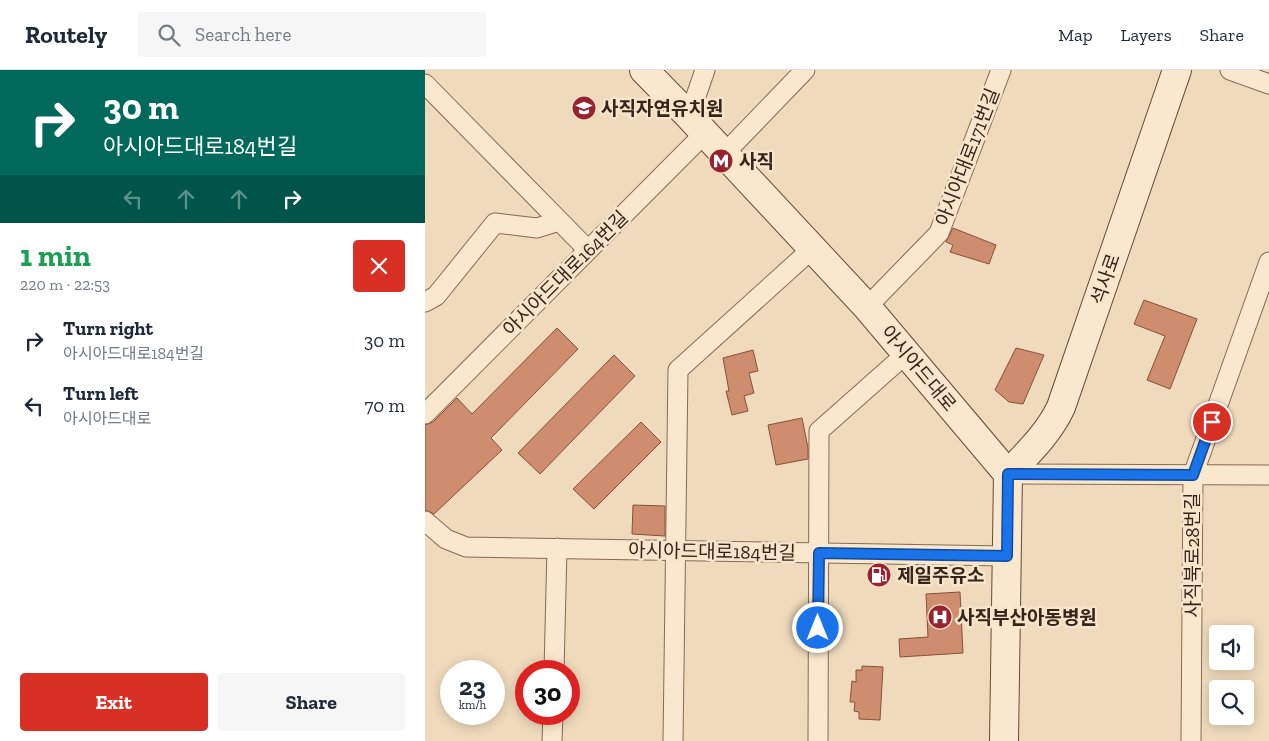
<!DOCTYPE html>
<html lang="en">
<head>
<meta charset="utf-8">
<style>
	body { margin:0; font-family:"Zilla Slab","Noto Sans KR",serif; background:#f6f6f7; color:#1f2937; height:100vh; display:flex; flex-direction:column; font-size:19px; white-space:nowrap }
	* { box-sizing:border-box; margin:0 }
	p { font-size:16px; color:#747a83 }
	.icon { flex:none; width:28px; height:28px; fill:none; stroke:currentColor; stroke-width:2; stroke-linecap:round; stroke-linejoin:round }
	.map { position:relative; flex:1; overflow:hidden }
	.drawer { display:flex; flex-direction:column; background:#fff; width:425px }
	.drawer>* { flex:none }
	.banner { background:#00695c; color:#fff; overflow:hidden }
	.tools { position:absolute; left:784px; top:555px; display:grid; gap:10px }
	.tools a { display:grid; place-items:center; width:45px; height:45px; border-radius:5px; background:#fff; box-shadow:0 2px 12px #0003; font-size:25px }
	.speed { position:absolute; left:15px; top:590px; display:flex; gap:10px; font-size:25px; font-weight:700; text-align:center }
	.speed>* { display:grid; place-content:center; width:65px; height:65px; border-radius:50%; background:#fff; box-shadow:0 2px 12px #0003; line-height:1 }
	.speed small { font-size:12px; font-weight:400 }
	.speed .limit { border:8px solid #d22; background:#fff; color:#111 }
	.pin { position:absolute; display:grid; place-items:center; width:42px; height:42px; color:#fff; margin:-21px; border:2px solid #fff; border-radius:50%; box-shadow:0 1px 5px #0007 }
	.me { position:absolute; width:55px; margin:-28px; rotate:0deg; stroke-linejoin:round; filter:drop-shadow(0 0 4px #0008) }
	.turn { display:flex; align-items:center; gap:18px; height:105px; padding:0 20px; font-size:22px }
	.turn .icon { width:65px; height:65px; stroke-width:2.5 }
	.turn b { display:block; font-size:35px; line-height:42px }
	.lanes { display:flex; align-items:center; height:48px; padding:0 20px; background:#0003; justify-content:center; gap:25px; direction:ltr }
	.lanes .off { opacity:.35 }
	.round { display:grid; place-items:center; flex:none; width:52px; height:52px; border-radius:5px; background:#f6f6f7 }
	.overview { display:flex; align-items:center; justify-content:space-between; height:85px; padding:0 20px }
	h1 { font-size:30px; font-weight:700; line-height:38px; color:#1e9e55 }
	.action { display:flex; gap:10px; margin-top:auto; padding:10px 20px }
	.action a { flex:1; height:58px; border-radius:5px; background:#d93025; color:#fff; font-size:20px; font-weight:700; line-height:58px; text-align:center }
	.action a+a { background:#f6f6f7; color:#1f2937 }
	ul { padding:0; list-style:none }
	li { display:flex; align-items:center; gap:15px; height:65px; padding:0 20px }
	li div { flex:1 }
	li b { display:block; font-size:19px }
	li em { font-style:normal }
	header { display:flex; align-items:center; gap:30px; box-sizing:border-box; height:70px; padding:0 25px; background:#fff; border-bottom:1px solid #e0e1e3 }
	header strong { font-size:24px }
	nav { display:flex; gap:28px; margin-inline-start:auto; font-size:18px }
	.search { width:350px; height:45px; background:#f6f6f7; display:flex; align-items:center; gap:12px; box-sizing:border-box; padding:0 18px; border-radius:5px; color:#747a83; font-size:19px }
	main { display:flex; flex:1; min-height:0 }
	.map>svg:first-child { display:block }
	.building { fill:#ce8d6f; stroke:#86503a }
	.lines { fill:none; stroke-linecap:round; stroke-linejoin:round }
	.minor-casing { stroke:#866a55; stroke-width:21 }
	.secondary-casing { stroke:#674b38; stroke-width:30 }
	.minor { stroke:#fae8ce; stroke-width:19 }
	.secondary { stroke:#fae8ce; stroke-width:28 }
	.route-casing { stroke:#114b97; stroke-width:12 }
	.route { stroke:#1a73e8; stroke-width:9 }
	.labels { text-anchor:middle; stroke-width:5; stroke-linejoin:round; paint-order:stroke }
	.poi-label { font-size:19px; font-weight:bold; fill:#34241a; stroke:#f6e5cb; text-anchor:start }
	.street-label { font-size:19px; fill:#34241a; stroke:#f6e5cb }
</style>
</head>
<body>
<header>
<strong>Routely</strong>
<div class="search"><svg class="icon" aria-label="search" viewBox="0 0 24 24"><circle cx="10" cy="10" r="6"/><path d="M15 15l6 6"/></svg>Search here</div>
<nav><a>Map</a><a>Layers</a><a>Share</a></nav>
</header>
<main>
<section class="drawer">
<div class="banner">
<div class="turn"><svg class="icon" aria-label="right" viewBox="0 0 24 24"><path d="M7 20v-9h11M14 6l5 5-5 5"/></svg><div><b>30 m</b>아시아드대로184번길</div></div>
<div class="lanes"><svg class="icon off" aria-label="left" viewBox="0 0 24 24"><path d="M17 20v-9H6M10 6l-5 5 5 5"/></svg><svg class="icon off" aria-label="ahead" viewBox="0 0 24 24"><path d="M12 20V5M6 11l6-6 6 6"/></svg><svg class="icon off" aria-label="ahead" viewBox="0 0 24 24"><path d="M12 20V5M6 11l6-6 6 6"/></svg><svg class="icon" aria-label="right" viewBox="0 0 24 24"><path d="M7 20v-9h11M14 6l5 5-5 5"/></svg></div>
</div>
<div class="overview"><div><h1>1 min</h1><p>220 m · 22:53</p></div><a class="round" style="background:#d93025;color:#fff"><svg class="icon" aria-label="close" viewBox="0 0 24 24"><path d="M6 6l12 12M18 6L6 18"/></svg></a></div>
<ul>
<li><svg class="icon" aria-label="right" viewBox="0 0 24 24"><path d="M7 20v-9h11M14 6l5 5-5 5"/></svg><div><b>Turn right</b><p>아시아드대로184번길</p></div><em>30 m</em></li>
<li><svg class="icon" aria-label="left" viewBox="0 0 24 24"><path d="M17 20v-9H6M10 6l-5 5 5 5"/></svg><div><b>Turn left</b><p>아시아드대로</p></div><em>70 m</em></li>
</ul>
<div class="action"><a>Exit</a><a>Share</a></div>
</section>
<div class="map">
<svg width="844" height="671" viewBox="0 0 844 671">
	<rect width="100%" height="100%" fill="#efdabb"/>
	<!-- building -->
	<g class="building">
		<path d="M528,158L571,175L564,194L525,182L528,175L521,172Z"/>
		<path d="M719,230L772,249L745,319L722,310L740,266L709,254Z"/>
		<path d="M132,258L153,279L66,368L77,380L9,444L0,440V355L8,352L32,328L47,344Z"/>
		<path d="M591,278L619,285L598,334L584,332L570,320Z"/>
		<path d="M328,280L333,301L324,303L329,323L319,326L323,341L307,345L301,321H304L298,288Z"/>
		<path d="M189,285L210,306L115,404L93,383Z"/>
		<path d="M377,348L383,378V389L351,395L343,355Z"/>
		<path d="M216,352L236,372L169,439L148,419Z"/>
		<path d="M208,435L240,436V466L207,464Z"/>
		<path d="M535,522L538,583L475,587L474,569L503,567L501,524Z"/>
		<path d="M437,596L458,597L455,650L434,649V642L429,641L430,632H425L427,611L431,612V600H437Z"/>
	</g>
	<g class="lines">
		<defs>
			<g id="minor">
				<path d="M805,0L844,14"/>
				<path d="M0,14L163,180"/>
				<path d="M264,46L280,0"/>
				<path d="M299,84L380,0"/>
				<path d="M0,232L11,226L70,153L112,158L134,151"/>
				<path d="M442,237L514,163L576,0"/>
				<path d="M0,344L280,63"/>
				<path d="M583,404L844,405"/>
				<path d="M0,451L21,469L41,477L582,486"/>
				<path d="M129,601L132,478"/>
				<path d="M127,671L128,644"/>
				<path d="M248,671L253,300L388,178"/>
				<path d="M393,671L394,361L482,283"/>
				<path d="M766,671L768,405L844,192"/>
			</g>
			<g id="secondary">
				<path d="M219,0L264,46L442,237L583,404L579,671"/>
				<path d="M583,404C603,383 624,363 636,337L752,0"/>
			</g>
		</defs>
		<!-- minor casing -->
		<use href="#minor" class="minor-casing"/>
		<!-- secondary casing -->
		<use href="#secondary" class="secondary-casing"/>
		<!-- minor -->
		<use href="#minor" class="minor"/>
		<!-- secondary -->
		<use href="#secondary" class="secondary"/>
	</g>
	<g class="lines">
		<defs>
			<path id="route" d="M393,558L394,483L582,486L583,404L768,405L787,352"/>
		</defs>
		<!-- route casing -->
		<use href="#route" class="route-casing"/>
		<!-- route -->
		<use href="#route" class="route"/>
	</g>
	<!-- icons -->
	<defs>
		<symbol id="school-disc" viewBox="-11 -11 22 22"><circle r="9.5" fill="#97232f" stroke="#f6e5cb"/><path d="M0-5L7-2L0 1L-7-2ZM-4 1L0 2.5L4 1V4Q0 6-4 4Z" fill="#fff"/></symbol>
		<symbol id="metro-disc" viewBox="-11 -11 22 22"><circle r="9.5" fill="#97232f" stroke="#f6e5cb"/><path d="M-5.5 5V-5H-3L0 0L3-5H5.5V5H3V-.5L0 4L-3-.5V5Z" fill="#fff"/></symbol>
		<symbol id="fuel-disc" viewBox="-11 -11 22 22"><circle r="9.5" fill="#97232f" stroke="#f6e5cb"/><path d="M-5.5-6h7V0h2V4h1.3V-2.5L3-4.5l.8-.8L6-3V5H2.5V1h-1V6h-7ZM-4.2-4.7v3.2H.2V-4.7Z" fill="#fff"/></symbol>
		<symbol id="hospital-disc" viewBox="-11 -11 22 22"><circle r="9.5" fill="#97232f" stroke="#f6e5cb"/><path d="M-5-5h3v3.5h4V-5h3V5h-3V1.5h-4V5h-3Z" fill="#fff"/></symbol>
	</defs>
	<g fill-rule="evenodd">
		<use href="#school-disc" x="145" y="24" width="28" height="28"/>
		<use href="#metro-disc" x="282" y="77" width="28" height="28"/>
		<use href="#fuel-disc" x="440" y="491" width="28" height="28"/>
		<use href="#hospital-disc" x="501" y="533" width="28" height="28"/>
	</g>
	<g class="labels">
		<!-- poi labels -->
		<g class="poi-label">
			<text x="176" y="45">사직자연유치원</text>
			<text x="314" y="98">사직</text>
			<text x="472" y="512">제일주유소</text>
			<text x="532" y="554">사직부산아동병원</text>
		</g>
		<!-- street labels -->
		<g class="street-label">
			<text transform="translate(542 87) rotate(-69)" y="7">아시아대로171번길</text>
			<text transform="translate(140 203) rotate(-45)" y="7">아시아드대로164번길</text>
			<text transform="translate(680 209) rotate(-71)" y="7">석사로</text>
			<text transform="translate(494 298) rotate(50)" y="7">아시아드대로</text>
			<text transform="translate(287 481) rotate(1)" y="7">아시아드대로184번길</text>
			<text transform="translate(767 485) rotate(-90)" y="7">사직북로28번길</text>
		</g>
	</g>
</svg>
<div class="tools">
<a><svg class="icon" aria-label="sound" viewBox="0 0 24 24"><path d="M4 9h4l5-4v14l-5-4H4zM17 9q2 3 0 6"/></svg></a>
<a><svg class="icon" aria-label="search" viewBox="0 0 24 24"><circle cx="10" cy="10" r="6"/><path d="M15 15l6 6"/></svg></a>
</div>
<div class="speed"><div>23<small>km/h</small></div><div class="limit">30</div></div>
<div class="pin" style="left:787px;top:352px;background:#d93025"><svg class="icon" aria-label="arrive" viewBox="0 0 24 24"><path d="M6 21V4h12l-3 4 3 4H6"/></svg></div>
<svg class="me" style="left:393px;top:558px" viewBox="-20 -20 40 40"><circle r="17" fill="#1a73e8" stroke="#fff" stroke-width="3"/><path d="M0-11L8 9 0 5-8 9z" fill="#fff"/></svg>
</div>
</main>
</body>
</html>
